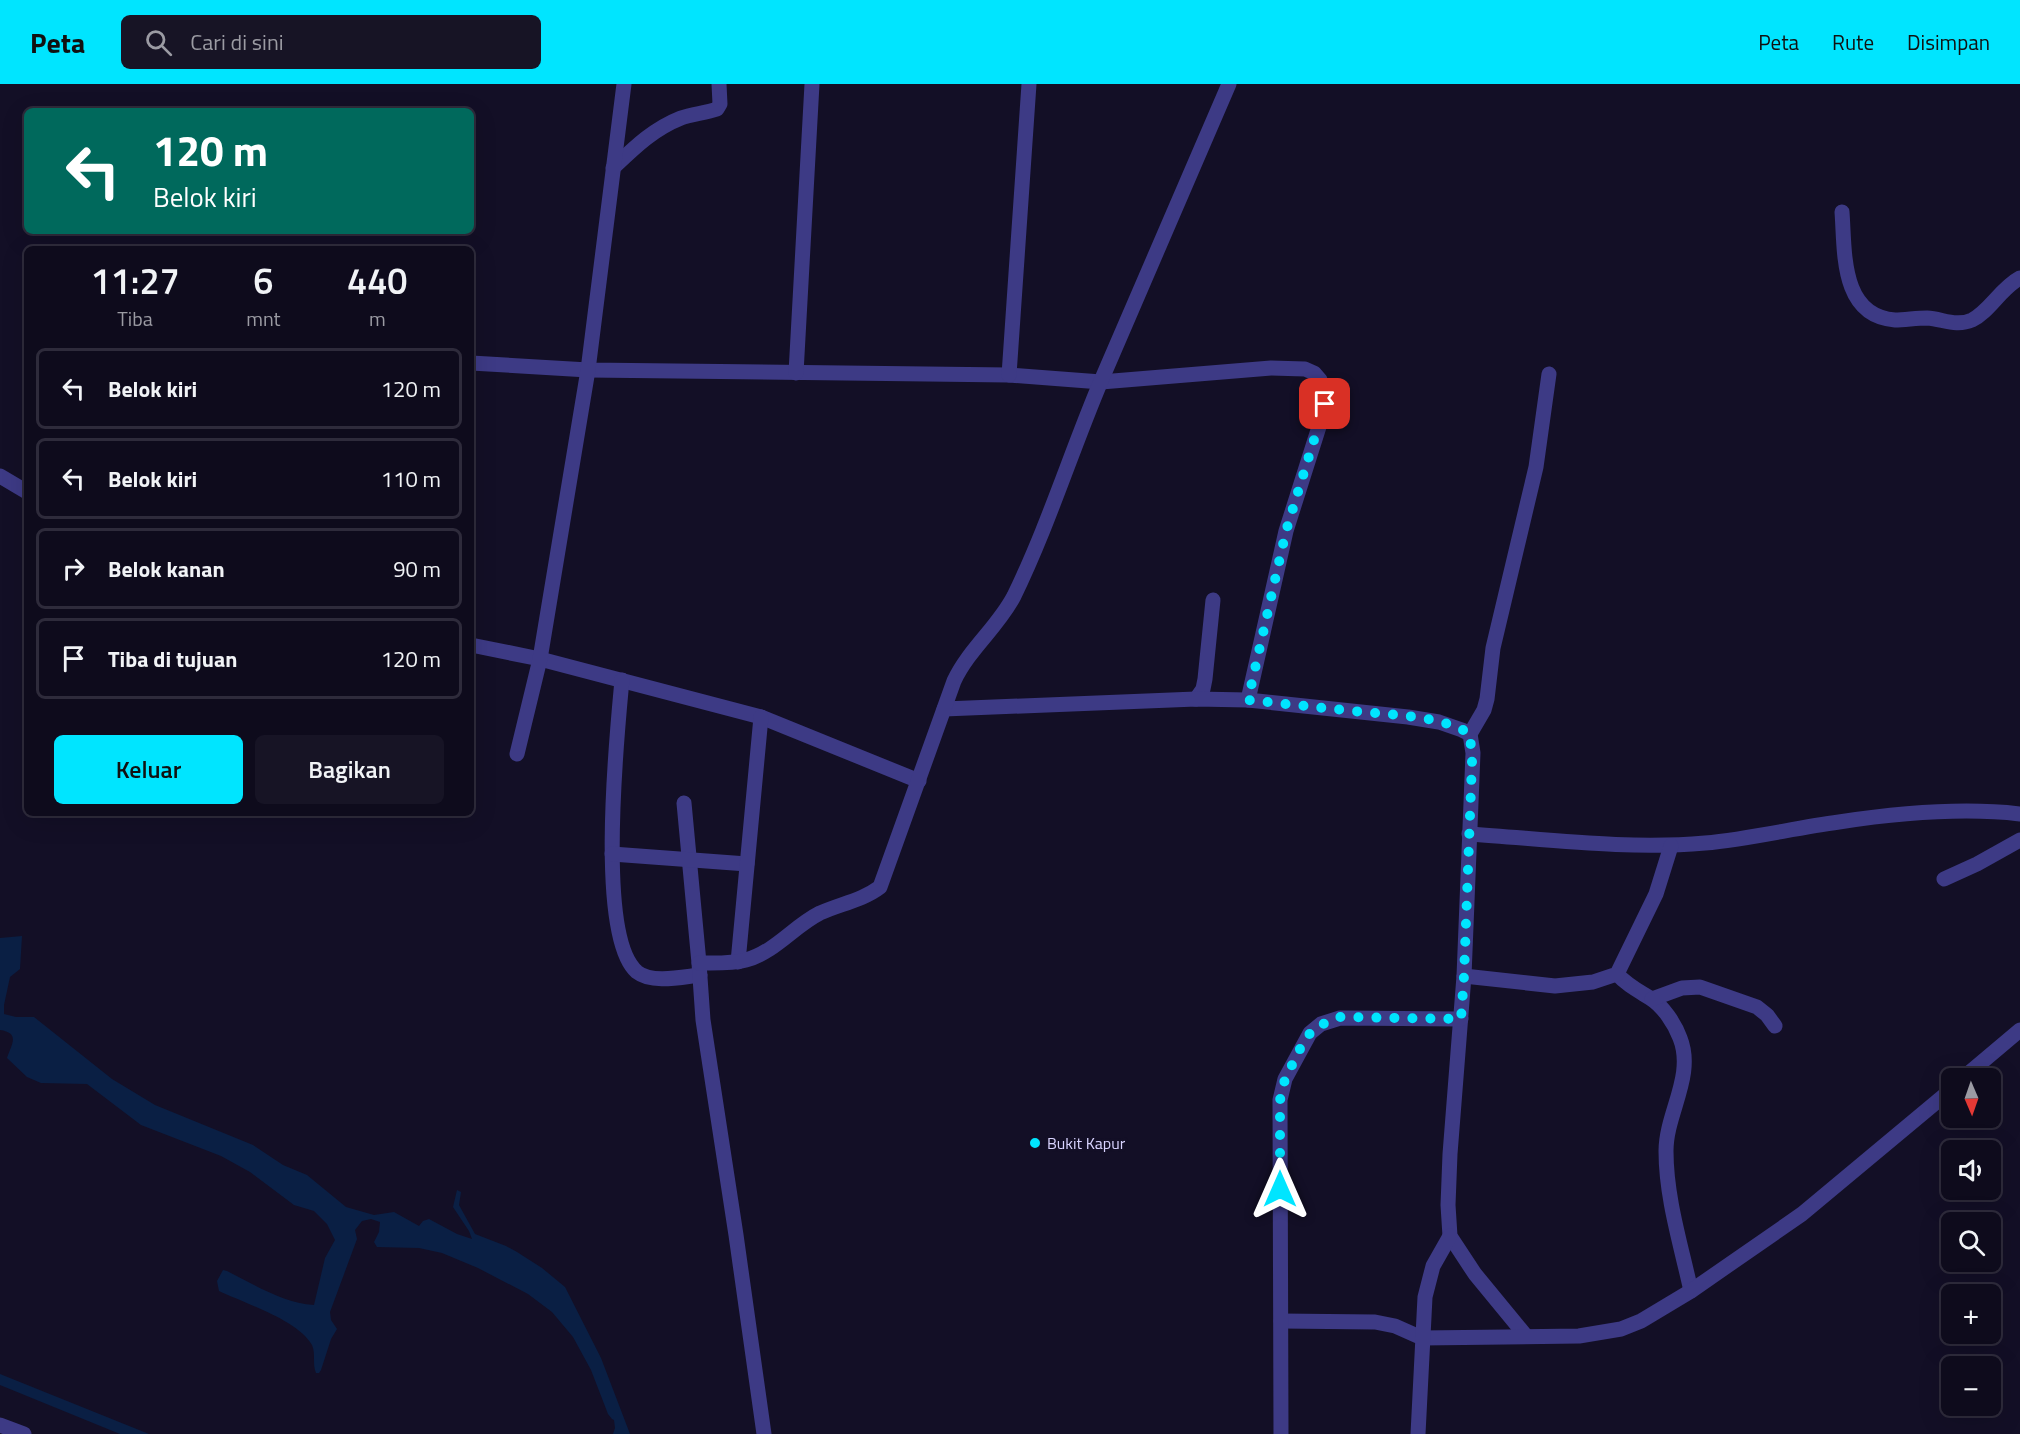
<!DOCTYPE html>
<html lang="id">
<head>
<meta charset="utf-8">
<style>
	body { margin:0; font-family:"Titillium Web",sans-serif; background:#171425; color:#f1f3f6; height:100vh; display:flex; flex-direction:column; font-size:22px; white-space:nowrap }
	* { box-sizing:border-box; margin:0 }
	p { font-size:20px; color:#9b9ba3 }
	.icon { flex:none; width:33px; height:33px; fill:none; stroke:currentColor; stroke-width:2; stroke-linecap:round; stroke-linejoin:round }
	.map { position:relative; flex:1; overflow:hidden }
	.side { position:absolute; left:24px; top:162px; width:450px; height:570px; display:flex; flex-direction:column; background:#0e0b1c; border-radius:9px; box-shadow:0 6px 24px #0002,0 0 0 2px #2e2b3b }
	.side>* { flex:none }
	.top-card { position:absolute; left:24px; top:24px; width:450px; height:126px; border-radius:9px; box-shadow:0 6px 24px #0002,0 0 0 2px #2e2b3b; background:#00695c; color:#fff; overflow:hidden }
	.needle { width:39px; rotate:178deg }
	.controls { position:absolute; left:1941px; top:984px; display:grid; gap:12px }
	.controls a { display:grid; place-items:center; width:60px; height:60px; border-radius:9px; background:#0e0b1c; box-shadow:0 6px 24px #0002,0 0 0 2px #2e2b3b; font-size:30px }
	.pin { position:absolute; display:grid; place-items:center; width:51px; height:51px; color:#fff; margin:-26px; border-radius:12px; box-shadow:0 3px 9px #0006 }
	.me { position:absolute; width:66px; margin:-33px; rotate:0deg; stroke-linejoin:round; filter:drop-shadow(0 0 4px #0008) }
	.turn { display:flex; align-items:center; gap:21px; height:126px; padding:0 30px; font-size:27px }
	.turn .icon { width:78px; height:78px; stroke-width:2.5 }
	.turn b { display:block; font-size:42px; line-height:51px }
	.eta { display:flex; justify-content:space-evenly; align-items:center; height:102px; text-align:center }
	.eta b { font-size:36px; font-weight:600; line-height:42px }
	.action { display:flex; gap:12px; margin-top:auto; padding:12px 30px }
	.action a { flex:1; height:69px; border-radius:9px; background:#00e5ff; color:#111; font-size:24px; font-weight:600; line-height:69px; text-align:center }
	.action a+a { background:#171425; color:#f1f3f6 }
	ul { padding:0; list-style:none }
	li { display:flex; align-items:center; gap:18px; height:81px; margin:0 12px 9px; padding:0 18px; border:3px solid #2e2b3b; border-radius:9px }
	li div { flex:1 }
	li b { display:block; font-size:22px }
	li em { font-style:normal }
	header { display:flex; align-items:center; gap:36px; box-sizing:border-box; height:84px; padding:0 30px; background:#00e5ff; color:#111 }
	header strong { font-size:28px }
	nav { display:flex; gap:33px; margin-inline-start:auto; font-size:21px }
	.search { width:420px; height:54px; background:#171425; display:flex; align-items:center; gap:15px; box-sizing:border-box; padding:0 21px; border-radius:9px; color:#9b9ba3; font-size:22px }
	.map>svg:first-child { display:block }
	.water { fill:#0a1f44 }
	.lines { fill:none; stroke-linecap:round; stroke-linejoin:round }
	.minor { stroke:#3d3a85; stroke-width:15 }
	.route { stroke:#00e5ff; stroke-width:10; stroke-dasharray:0 18 }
	.poi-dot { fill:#00e5ff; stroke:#130f26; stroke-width:2 }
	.labels { text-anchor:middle; stroke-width:6; stroke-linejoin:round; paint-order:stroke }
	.poi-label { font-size:16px; fill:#d9d4ff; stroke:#130f26; text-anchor:start }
</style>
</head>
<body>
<header>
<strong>Peta</strong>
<div class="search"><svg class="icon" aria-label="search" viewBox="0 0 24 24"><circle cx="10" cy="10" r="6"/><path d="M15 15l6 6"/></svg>Cari di sini</div>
<nav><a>Peta</a><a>Rute</a><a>Disimpan</a></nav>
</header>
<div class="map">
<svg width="2020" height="1350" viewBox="0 0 2020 1350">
	<rect width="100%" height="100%" fill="#130f26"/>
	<!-- water -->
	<g class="water">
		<path d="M22,852L20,885L10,893L4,921V930L16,933H34L112,995L155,1021L253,1061L283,1081L307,1091L346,1123L374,1131L394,1128L419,1142L423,1137L429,1135L457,1150L472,1155L469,1147L453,1123L457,1106L461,1108L459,1121L475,1150L506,1162L517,1168L542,1184L565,1203L601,1274L630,1350H613L615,1344L614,1336L612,1335L608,1330L591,1286L573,1253L552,1228L528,1210L478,1184L442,1169L419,1164L377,1163L374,1158L379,1148L380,1138L371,1135L362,1137L355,1146L357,1155L330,1228L331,1236L337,1245L331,1255L321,1286L319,1289H316C312,1280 316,1270 312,1261C298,1236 244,1219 219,1207L217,1197L223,1186L227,1187C255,1201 283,1219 314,1221L325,1174L335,1156L327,1140L314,1127L294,1121L250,1088L221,1072L141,1041L87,1000L41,999L27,993L7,974C11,961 21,949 0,946V854Z"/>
		<path d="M0,1290L149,1350H120L0,1301Z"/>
	</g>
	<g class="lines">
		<!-- minor -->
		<g class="minor">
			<path d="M613,84C634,64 653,45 681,34C692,30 706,29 717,25L720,20L719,0"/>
			<path d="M1842,128C1845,167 1840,232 1895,236C1905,236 1916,234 1927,234C1943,235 1956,243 1972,236C1989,228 2001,204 2020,194"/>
			<path d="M471,279L588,286L1009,291L1101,298L1271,284L1305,285L1314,289L1320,296L1325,314L1324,327L1286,447L1248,616"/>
			<path d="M796,289L812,0"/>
			<path d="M1009,291L1029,0"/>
			<path d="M0,392L27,408"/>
			<path d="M471,561L540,575L761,633L919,697"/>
			<path d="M622,596C617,650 596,853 637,888C652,900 682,893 700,891"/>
			<path d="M1196,615L1203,605L1205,595L1213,516"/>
			<path d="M944,625L1196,615L1248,616L1408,633L1439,638L1462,646L1470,650L1473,669L1464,892L1450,1070L1448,1121L1450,1152L1475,1190L1526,1252"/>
			<path d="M1470,650L1484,626L1487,615L1493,564L1536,383L1549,290"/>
			<path d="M517,670L540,575L588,286L624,0"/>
			<path d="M684,719L699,879L703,936L736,1151L764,1350"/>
			<path d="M1469,750C1546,755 1628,766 1705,759C1750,755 1794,744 1839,738C1898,729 1961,723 2020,730"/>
			<path d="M612,770L747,780"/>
			<path d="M1944,795L1977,780L2020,756"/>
			<path d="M738,878L761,633"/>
			<path d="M699,879C714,879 731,880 746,876C775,868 794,842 820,829C840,820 863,816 880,803L954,597C969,565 998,543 1014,512C1048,442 1071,368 1101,297C1144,198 1187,99 1229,0"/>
			<path d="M1617,890C1627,901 1637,906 1650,914C1663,922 1675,940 1680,954C1695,992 1666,1029 1666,1067C1666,1114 1681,1161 1691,1207"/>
			<path d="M1464,892L1555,902L1593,898L1617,890L1656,810L1671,762"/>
			<path d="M1652,915L1682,904L1700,903L1757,923L1767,931L1775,942"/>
			<path d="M1963,994L2020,946"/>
			<path d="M1281,1237L1375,1238L1395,1242L1422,1254L1579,1252L1621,1245L1641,1237L1691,1207L1802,1130L1952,1005"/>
			<path d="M0,1341L24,1350"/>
			<path d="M1281,1350L1280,1016L1285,995L1310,949L1321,940L1340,934L1461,935"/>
			<path d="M1418,1350L1425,1213L1433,1182L1450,1152"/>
		</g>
	</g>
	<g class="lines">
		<!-- route -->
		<path class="route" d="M1280,1105V1016L1285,995L1305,955L1316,943L1340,933L1461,935L1464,892L1472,678L1470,650C1442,632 1395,631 1363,628C1324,624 1286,620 1248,616L1286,447L1325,320"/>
	</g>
	<!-- markers -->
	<circle class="poi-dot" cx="1035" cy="1059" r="6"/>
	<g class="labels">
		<!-- poi labels -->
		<g class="poi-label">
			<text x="1047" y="1065">Bukit Kapur</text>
		</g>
	</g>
</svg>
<div class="controls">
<a><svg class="needle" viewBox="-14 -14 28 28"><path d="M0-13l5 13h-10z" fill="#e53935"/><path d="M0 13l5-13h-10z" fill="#9b9ba3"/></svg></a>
<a><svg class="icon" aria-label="sound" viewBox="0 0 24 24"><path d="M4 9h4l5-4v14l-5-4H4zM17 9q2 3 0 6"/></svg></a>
<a><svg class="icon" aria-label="search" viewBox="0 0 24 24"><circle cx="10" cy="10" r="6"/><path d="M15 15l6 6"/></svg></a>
<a>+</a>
<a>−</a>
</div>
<div class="pin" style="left:1325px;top:320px;background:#d93025"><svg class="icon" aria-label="arrive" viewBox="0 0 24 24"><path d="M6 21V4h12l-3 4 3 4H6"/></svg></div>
<svg class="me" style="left:1280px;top:1105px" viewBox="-20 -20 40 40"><path d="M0-17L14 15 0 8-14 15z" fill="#00e5ff" stroke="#fff" stroke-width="4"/></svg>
<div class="top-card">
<div class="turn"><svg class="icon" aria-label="left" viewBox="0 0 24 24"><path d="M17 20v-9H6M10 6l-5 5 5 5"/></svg><div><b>120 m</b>Belok kiri</div></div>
</div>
<section class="side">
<div class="eta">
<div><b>11:27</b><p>Tiba</p></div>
<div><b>6</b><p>mnt</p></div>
<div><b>440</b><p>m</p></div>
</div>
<ul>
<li><svg class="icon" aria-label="left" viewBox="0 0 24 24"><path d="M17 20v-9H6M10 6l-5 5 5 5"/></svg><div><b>Belok kiri</b></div><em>120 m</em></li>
<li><svg class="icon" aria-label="left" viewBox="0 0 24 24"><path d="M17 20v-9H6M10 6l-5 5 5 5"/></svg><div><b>Belok kiri</b></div><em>110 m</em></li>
<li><svg class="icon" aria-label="right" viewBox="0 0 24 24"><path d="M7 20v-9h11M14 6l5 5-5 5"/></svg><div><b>Belok kanan</b></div><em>90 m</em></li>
<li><svg class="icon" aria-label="arrive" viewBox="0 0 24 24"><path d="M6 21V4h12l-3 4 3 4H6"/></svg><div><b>Tiba di tujuan</b></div><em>120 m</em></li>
</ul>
<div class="action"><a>Keluar</a><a>Bagikan</a></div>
</section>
</div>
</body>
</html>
